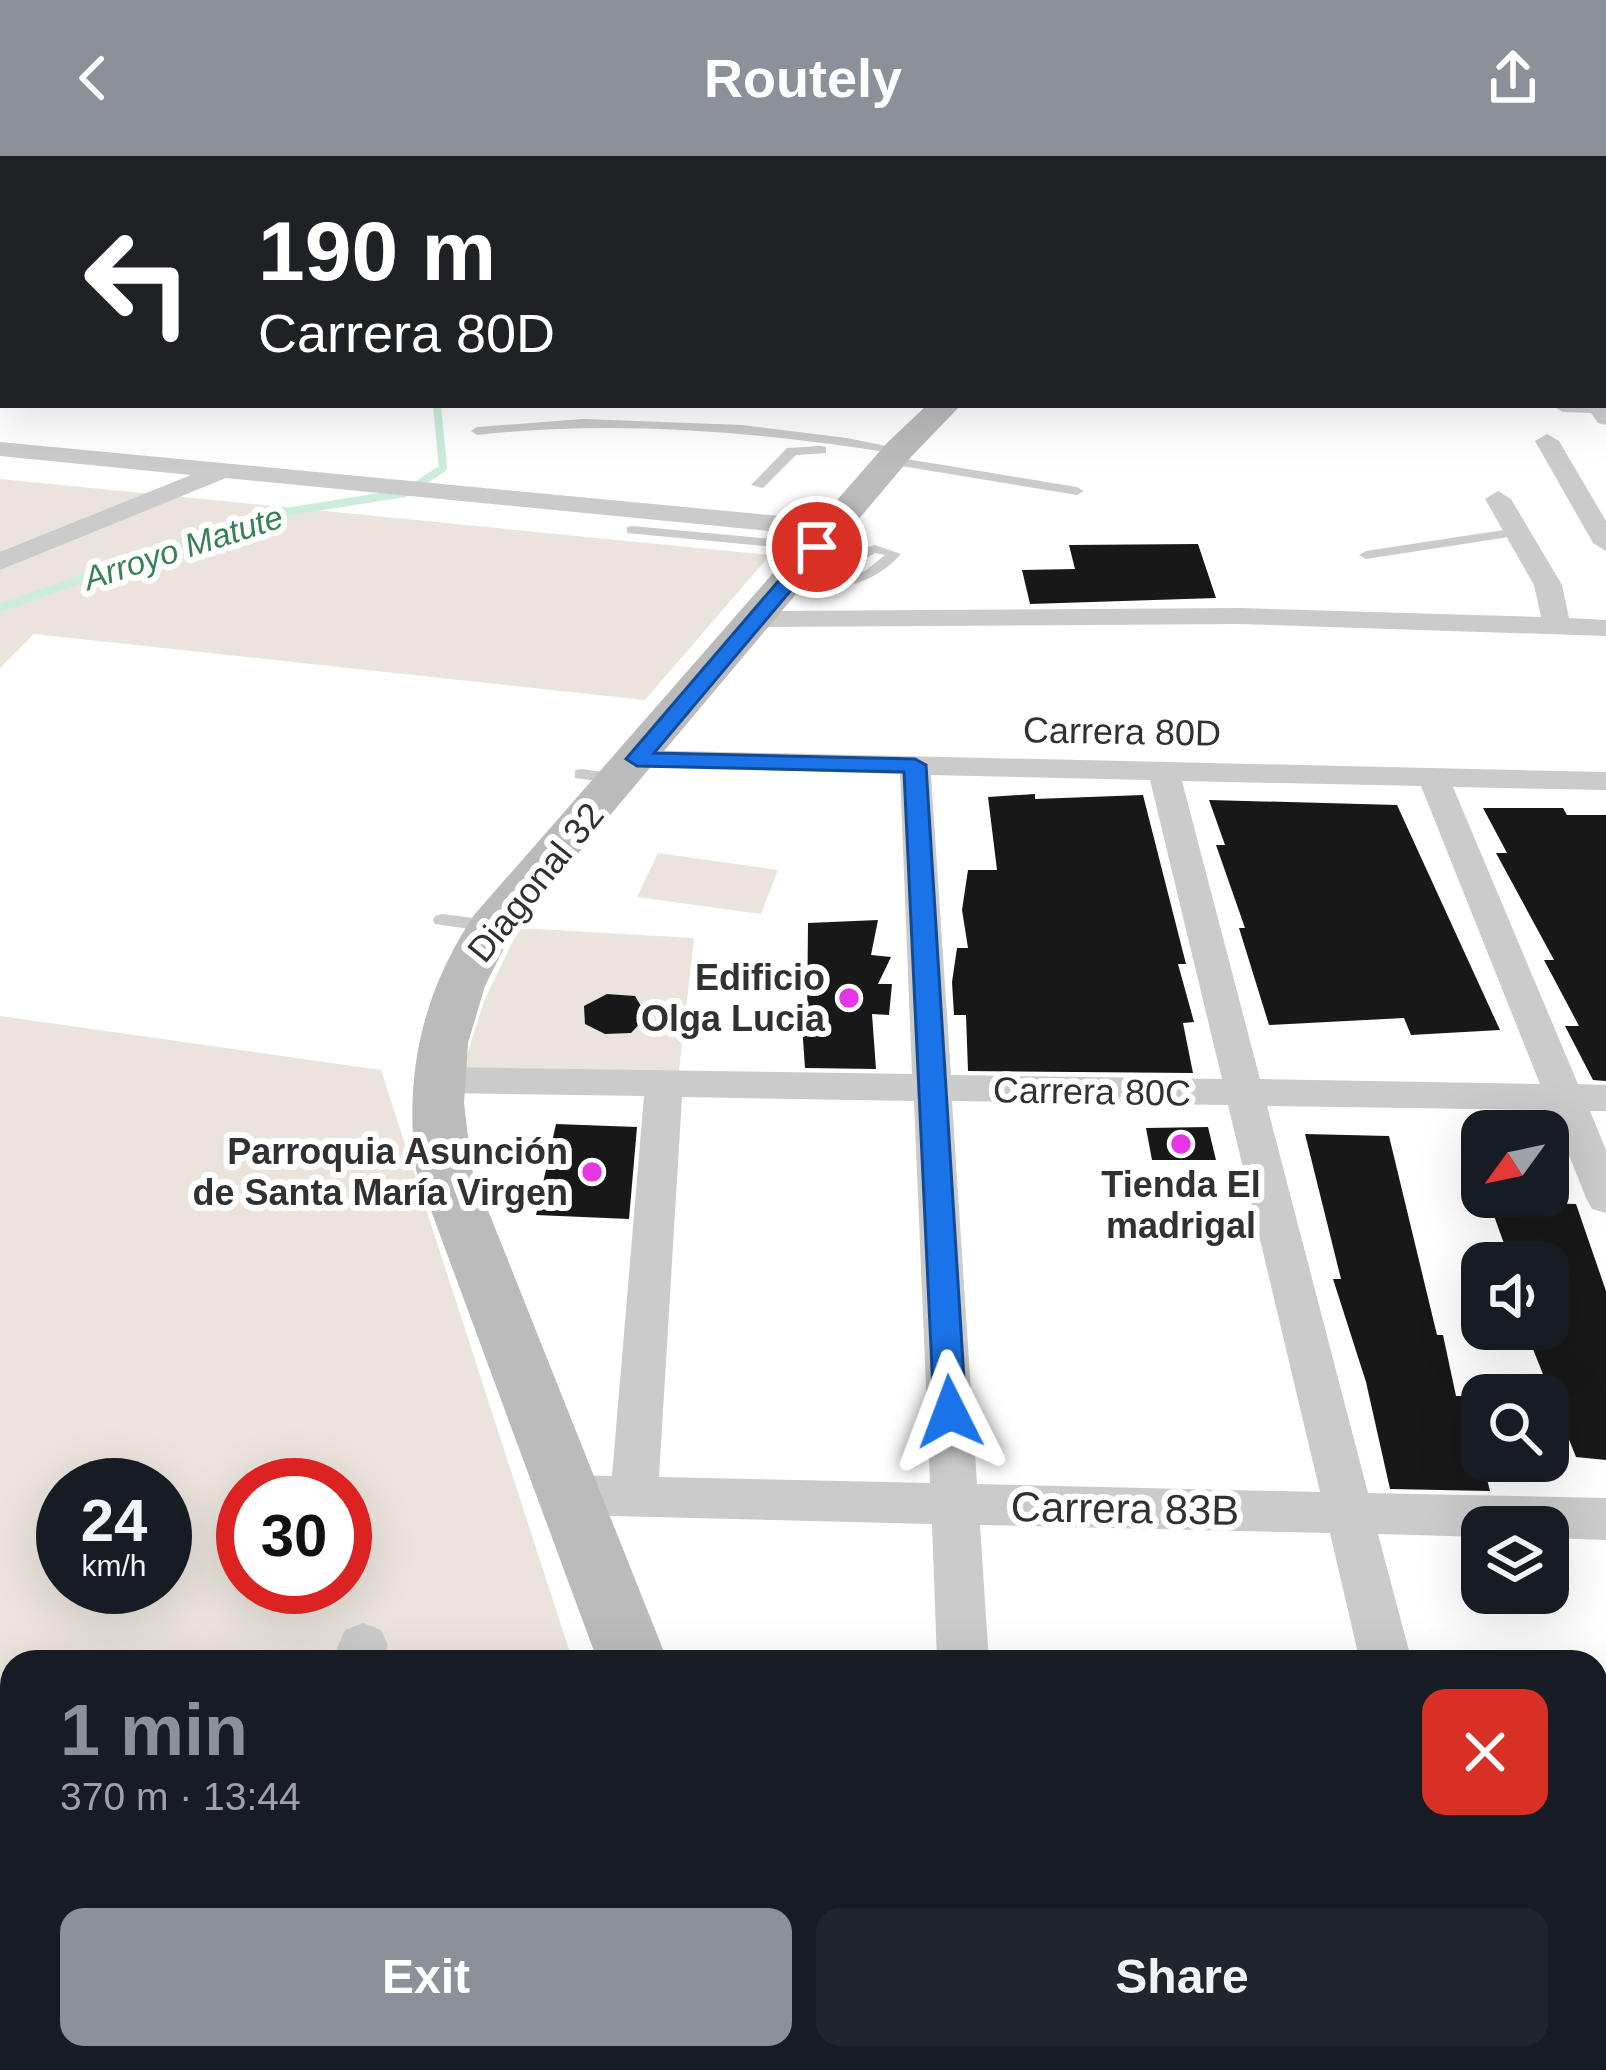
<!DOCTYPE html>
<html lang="en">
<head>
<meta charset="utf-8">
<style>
	body { margin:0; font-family:Arial,sans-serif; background:#20242c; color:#f1f3f6; height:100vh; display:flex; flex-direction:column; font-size:45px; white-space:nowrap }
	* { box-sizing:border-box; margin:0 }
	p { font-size:39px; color:#9ea1a6 }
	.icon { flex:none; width:66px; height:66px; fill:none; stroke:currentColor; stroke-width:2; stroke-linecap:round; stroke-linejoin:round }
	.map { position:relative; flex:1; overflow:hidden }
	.side { position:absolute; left:0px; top:1494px; width:1608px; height:420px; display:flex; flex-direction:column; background:#171b24; border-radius:36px 36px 0 0; box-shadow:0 12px 48px #0002 }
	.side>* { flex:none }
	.top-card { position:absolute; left:0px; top:0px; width:1608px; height:252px; box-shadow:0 12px 48px #0002; background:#202124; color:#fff; overflow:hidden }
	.needle { width:78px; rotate:237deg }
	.buttons { position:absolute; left:1461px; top:954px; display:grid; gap:24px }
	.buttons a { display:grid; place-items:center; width:108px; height:108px; border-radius:24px; background:#171b24; box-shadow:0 12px 48px #0002; font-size:60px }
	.speed { position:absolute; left:36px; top:1302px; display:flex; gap:24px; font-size:60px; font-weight:700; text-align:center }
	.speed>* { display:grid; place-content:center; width:156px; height:156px; border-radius:50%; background:#171b24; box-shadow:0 12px 48px #0002; line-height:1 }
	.speed small { font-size:30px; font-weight:400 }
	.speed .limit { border:18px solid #d22; background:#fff; color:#111 }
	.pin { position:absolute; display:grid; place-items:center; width:102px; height:102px; color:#fff; margin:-51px; border:6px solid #fff; border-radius:50%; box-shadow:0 3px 12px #0007 }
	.me { position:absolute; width:132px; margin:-66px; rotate:357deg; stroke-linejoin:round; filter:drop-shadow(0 0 9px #0008) }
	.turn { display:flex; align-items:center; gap:42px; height:252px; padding:0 60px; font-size:54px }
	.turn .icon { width:156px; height:156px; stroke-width:2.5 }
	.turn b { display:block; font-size:84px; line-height:102px }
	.round { display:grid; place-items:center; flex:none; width:126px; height:126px; border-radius:24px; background:#20242c }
	.headline { display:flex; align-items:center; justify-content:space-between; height:204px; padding:0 60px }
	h1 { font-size:72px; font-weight:700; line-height:90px; color:#8c9099 }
	.action { display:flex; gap:24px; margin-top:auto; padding:24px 60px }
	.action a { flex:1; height:138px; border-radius:24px; background:#8c9099; color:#fff; font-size:48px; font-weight:700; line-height:138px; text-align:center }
	.action a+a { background:#20242c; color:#f1f3f6 }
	header { display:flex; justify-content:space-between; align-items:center; height:156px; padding:0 60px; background:#8c9099; color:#fff; font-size:54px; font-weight:700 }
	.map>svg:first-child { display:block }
	.green { fill:#eae4dc; fill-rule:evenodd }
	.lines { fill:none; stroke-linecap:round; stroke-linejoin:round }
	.stream { stroke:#cceddb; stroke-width:8 }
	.building { fill:#181818 }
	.path { stroke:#c5c5c5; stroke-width:3; stroke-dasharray:3 3; stroke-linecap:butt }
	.lane { fill:#cbcbcb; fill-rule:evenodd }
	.street { fill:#cbcbcb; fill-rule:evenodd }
	.secondary { fill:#bbb; fill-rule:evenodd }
	.route { fill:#1a73e8; stroke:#114b97; stroke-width:3 }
	.poi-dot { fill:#e535e5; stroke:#fff; stroke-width:4.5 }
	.labels { text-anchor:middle; stroke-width:12; stroke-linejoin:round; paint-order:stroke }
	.far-water-label { font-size:33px; font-style:italic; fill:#378059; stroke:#fff }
	.street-label { font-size:36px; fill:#313131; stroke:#fff }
	.poi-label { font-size:36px; font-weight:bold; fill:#313131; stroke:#fff; text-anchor:end }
	.near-street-label { font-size:42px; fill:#313131; stroke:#fff }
</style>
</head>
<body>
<header><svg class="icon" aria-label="back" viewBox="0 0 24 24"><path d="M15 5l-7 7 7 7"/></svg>Routely<svg class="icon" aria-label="share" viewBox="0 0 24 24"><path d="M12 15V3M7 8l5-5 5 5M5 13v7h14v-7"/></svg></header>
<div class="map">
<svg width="1606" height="1914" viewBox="0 0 1606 1914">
	<rect width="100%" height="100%" fill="#fff"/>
	<!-- green -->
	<g class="green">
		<path d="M0,323L770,399L645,544L34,478L0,512Z"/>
		<path d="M658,697L778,714L761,758L637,741Z"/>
		<path d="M519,772L694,782L678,923L461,918L484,845Z"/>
		<path d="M0,860L381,914L573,1506H12V1902H702L706,1914H0ZM63,1329H165V1431H63ZM243,1329H345V1431H243Z"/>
	</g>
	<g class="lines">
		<!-- stream -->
		<path class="stream" d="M0,452L254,361L405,337L443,312L437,249"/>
	</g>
	<!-- building -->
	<g class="building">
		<path d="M1198,388L1216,442L1030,448L1022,414L1075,413L1069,389Z"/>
		<path d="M1035,638V643L1143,639L1186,808H1178L1194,866L1183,867L1193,917L968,915L966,859H954L952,826L957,792H968L962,754L968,714H997L988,641Z"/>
		<path d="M1209,644L1397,649L1500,874L1411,879L1404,862L1269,869L1239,772H1245L1216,689H1225Z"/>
		<path d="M1483,652H1563L1567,659H1606V925L1593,924L1565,870H1579L1544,804H1554L1496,697H1507Z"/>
		<path d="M878,764L871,799L891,801L878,828H892L889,859L872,858L876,913L805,912L802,869H807L808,767Z"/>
		<path d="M607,838L635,840L647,860L631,877L605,878L585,868L584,850Z"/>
		<path d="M556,968L637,971L629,1063L536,1059Z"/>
		<path d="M1208,971L1216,1004H1152L1146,972Z"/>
		<path d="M1305,978L1389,980L1437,1179H1443L1456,1240H1466L1490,1335L1390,1333L1366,1226L1333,1123H1341Z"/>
		<path d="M1489,1046L1576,1048L1606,1135V1304L1576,1301L1525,1173H1548V1107H1511Z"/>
	</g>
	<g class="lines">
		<!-- path -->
		<path class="path" d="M291,0L308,2"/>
		<!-- lane -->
		<g class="lane">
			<path d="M1117,0H1127L1128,3H1118Z"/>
			<path d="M1400,0H1410L1412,3H1402Z"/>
			<path d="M1477,0H1487L1490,3H1480Z"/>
			<rect x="0" y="104" width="3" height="9"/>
			<path d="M583,263L742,269L847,282L906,294L899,298C758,276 619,263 477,279L471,275L477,271Z"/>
			<path d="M821,290L826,291V297L796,299L763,332L751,329L787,292Z"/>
			<path d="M882,299L1077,331L1084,335L1077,339L877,306L875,303Z"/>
			<path d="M632,370L817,387L824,391L817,395L627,377V371Z"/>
			<path d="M1517,372L1524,376L1522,379L1366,403L1359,399L1366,395Z"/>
			<path d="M875,389L901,398C872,431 826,441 787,419L794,415L830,421L855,395ZM875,397L885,399L865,415L845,421L858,407Z"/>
			<path d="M581,613L619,618L627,623L619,628L575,622V614Z"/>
			<path d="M442,758L491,764L500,770L491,776L435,768L433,764L435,760Z"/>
		</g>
		<!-- street -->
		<g class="street">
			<path d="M325,0H375L377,3H327Z"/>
			<path d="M1316,0H1331L1333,3H1314Z"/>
			<path d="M1552,0H1570L1572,3H1554Z"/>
			<rect x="1605" y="30" width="1" height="12"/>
			<rect x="1605" y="64" width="1" height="12"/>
			<rect x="1605" y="103" width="1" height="12"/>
			<rect x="1605" y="160" width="1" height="12"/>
			<rect x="1605" y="196" width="1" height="14"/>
			<path d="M1606,245V269L1598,267L1591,257L1563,256L1551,249H1605Z"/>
			<path d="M1547,278L1559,285L1606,365V395L1593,387L1535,285Z"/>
			<path d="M0,286L832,365L845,373L832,381L226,322L0,414V396L191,319L0,300Z"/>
			<path d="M1498,335L1511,343L1562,429L1569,462L1606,464V480L1239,468L757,471L743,463L757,455L1239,452L1541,461L1534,429L1485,343Z"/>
			<path d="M637,594L1606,616V634L1453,631L1578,928L1606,929V955H1590L1606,994V1057L1592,1053L1586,1042L1551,954L1267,950L1368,1337L1606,1342V1384L1548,1382V1371H1482V1381L1378,1378L1412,1506H1360L1330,1377L980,1369L989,1506H937L932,1368L571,1359L554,1353L547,1339L554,1325L571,1319L612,1320L644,940L435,937L421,933L416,924L421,915L435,911L912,918L900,618L626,610L621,603L626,596ZM931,619L1150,624L1222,923L951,919ZM1182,625L1421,630L1540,928L1260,923ZM682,941L914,945L930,1327L659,1321ZM952,945L1228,949L1320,1336L977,1328Z"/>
			<path d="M363,1467L381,1474L388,1490L383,1506H331L345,1474Z"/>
			<path d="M183,1902H243L239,1914H179Z"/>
			<rect x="953" y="1902" width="60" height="12"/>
			<path d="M1456,1902H1516L1519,1914H1459Z"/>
		</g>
		<!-- secondary -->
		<g class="secondary">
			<path d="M1156,0H1180L1181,3H1157Z"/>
			<path d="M927,249H961L911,301L512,776L485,830L468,887L464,947L472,1014L668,1506H598L416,1014C404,920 421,839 474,759L887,287Z"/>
			<path d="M736,1902H820L824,1914H740Z"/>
		</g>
	</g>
	<!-- route -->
	<path class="route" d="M817,385L826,391L824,395L654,597L915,603L926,609L966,1256L962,1265L950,1269L939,1265L934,1256L904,616L637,610L626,603L811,387Z"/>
	<!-- markers -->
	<g class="poi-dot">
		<circle cx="849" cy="842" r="12"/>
		<circle cx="1181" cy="988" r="12"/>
		<circle cx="592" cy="1016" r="12"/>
	</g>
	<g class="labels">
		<!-- far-water labels -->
		<g class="far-water-label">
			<text transform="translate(183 391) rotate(-18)" y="12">Arroyo Matute</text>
		</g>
		<!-- street labels -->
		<g class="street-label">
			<text transform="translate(1122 575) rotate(1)" y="13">Carrera 80D</text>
			<text transform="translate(535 726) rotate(-51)" y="13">Diagonal 32</text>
			<text transform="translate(1092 935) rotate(1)" y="13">Carrera 80C</text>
		</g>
		<!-- poi labels -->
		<g class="poi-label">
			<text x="825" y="834">Edificio<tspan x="825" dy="41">Olga Lucia</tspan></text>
			<text x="568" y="1008">Parroquia Asunción<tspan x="568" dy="41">de Santa María Virgen</tspan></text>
			<text x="1181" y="1041" text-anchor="middle">Tienda El<tspan x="1181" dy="41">madrigal</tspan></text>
		</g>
		<!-- near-street labels -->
		<g class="near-street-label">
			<text transform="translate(1125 1352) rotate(1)" y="15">Carrera 83B</text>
		</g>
	</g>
</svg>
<div class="buttons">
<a><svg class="needle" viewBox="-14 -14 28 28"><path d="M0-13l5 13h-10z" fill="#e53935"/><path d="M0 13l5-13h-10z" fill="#9ea1a6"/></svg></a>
<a><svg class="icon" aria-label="sound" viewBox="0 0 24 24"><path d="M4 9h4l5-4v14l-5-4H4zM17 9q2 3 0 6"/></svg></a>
<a><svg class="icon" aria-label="search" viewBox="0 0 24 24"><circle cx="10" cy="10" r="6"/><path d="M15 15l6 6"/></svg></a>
<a><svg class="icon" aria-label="layers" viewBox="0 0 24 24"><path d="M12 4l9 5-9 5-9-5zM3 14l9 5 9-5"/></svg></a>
</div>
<div class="speed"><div>24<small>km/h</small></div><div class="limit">30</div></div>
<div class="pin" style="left:817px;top:391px;background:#d93025"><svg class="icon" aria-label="arrive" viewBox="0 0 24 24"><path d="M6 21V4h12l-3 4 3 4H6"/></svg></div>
<svg class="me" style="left:950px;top:1256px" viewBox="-20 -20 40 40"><path d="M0-17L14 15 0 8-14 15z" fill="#1a73e8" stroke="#fff" stroke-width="4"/></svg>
<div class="top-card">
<div class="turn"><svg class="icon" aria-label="left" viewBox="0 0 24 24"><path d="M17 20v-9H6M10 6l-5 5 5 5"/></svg><div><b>190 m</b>Carrera 80D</div></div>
</div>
<section class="side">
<div class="headline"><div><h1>1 min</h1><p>370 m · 13:44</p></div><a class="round" style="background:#d93025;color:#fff"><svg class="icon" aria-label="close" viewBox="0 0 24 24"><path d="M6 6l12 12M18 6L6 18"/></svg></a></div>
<div class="action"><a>Exit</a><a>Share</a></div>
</section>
</div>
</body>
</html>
